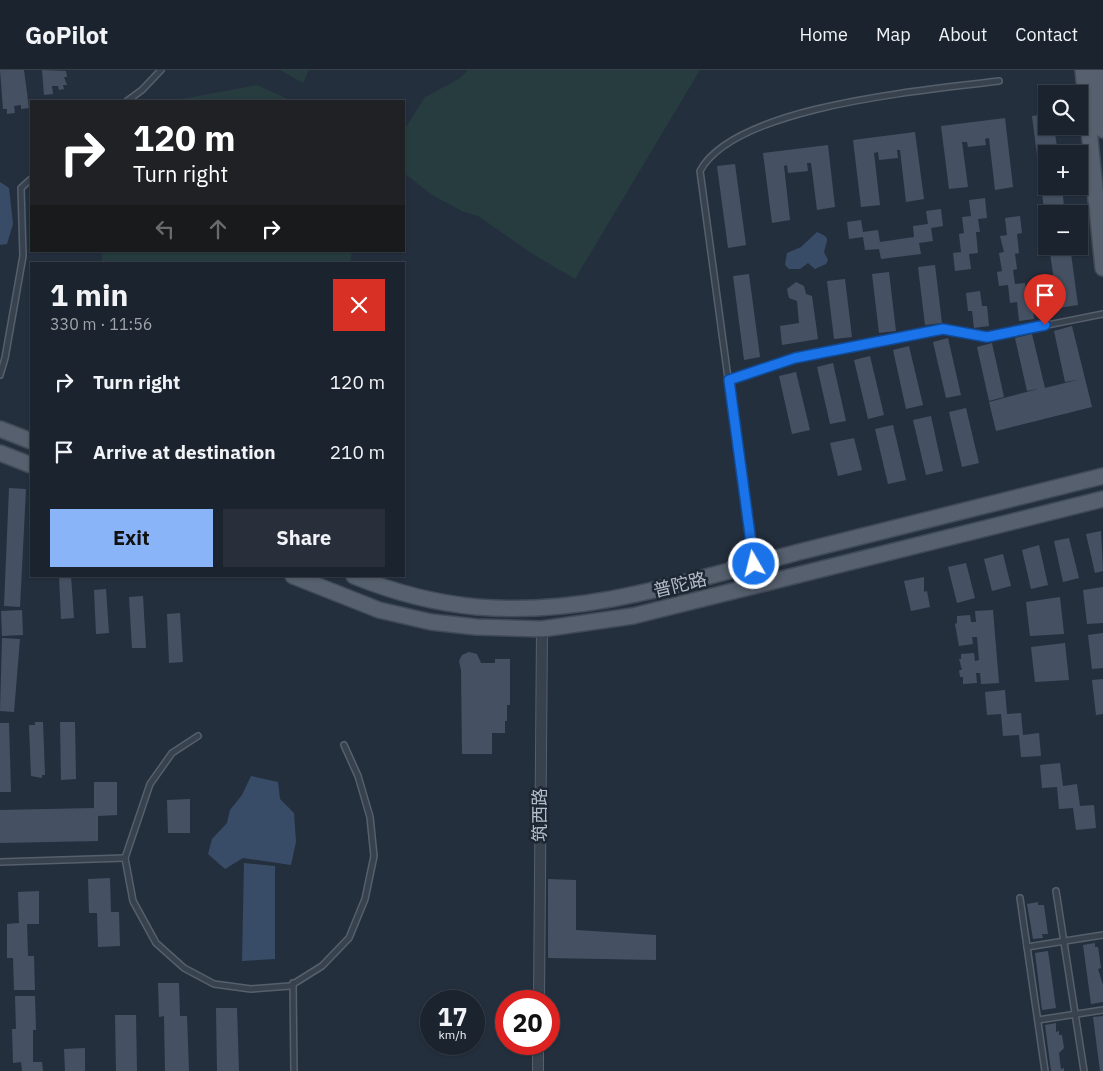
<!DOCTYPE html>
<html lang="en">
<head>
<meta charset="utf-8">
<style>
	body { margin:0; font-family:"IBM Plex Sans","Noto Sans SC",sans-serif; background:#282f3a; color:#f1f3f6; height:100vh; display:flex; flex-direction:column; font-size:19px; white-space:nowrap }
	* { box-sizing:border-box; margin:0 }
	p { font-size:16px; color:#a0a4aa }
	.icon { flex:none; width:28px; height:28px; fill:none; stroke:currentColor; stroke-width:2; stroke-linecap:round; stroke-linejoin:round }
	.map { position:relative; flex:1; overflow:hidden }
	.details { position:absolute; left:30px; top:192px; width:375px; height:315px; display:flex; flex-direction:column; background:#1b232e; border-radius:0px; box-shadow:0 1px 4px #0004,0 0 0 1px #39404a }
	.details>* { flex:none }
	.banner { position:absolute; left:30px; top:30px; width:375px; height:152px; border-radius:0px; box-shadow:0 1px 4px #0004,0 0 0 1px #39404a; background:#202124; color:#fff; overflow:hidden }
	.controls { position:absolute; left:1038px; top:15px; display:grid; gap:10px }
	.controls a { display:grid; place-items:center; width:50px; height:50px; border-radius:0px; background:#1b232e; box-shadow:0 1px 4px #0004,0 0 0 1px #39404a; font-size:25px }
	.speed { position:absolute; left:420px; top:920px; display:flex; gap:10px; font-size:25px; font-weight:700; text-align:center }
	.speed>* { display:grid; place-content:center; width:65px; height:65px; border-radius:50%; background:#1b232e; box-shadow:0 1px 4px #0004,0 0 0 1px #39404a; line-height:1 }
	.speed small { font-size:12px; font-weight:400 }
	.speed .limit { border:8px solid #d22; background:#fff; color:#111 }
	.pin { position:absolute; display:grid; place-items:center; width:42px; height:42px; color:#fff; margin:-51px -21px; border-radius:50% 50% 50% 0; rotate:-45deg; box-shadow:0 0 5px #0007 }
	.pin .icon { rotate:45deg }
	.me { position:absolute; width:55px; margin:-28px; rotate:352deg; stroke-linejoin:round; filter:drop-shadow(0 0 4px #0008) }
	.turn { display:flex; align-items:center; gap:18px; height:105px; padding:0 20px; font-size:22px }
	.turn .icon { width:65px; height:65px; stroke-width:2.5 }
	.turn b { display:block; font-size:35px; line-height:42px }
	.lanes { display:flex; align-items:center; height:48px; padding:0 20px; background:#0003; justify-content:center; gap:25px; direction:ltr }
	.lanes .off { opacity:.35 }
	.round { display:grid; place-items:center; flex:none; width:52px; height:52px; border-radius:0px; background:#282f3a }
	.headline { display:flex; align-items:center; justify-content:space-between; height:85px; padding:0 20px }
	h1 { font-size:30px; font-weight:700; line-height:38px }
	.cta { display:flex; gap:10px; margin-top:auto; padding:10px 20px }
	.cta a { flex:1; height:58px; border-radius:0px; background:#8ab4f8; color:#111; font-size:20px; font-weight:700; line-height:58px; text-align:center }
	.cta a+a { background:#282f3a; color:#f1f3f6 }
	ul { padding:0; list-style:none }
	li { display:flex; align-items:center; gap:15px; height:70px; padding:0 20px }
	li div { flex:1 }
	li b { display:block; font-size:19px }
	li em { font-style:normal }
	header { display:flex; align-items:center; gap:30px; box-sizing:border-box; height:70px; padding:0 25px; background:#1b232e; border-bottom:1px solid #39404a }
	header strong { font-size:24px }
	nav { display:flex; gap:28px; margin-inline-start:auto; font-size:18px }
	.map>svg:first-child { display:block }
	.green { fill:#263c3f }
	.water { fill:#394c67 }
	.building { fill:#455162 }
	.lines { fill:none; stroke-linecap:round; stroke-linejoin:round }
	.service-casing { stroke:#565f6c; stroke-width:8 }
	.minor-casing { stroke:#565f6c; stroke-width:12 }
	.primary-casing { stroke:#414a57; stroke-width:18 }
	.service { stroke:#38414e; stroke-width:5 }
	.minor { stroke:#38414e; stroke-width:10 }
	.primary { stroke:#56606e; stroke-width:15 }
	.route-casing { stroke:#114b97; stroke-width:12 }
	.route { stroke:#1a73e8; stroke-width:9 }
	.labels { text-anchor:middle; stroke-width:5; stroke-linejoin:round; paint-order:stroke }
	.street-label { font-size:18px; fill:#b4bcc9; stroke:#1d2633 }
</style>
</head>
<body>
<header>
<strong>GoPilot</strong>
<nav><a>Home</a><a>Map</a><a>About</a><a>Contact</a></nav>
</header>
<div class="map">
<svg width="1103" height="1001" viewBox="0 0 1103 1001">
	<rect width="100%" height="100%" fill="#242f3e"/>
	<!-- green -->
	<g class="green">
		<path d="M280,0H309L303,13Z"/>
		<path d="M468,0H700L575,209L531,183L478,146L462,141L432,125L404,103V60L425,27L459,9Z"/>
		<path d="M257,15L292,31H181L182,29Z"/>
		<path d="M102,181H352L350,194H102Z"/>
	</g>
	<!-- water -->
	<g class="water">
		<path d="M0,112L9,118L13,154L7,174L0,175Z"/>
		<path d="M817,162C830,168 828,167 824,182L828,190L826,194L815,199L808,193L800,199H789L785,195L787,183L801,177Z"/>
		<path d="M251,706L278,712L280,729L294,743L296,772L291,795L243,788L225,799L208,784L212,769L227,753L230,740L242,725Z"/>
		<path d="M244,793L275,796V889L242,891Z"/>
	</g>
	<!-- building -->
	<g class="building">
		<path d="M0,0H24L29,38L21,39V35L14,36L15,43L7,44V39H3Z"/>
		<path d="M42,0L66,1L67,7H64L67,15H63L64,19L59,20L58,16H52L53,24L44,25Z"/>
		<path d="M1046,44V56H1054L1058,84H1046V116H1062L1064,137L1044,139L1032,46Z"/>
		<path d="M1005,48L1013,117L995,120L989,68L985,69L986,75L968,77L967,72H962L968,117L949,119L941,56Z"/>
		<path d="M915,62L924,129L906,132L900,80H897L898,88L879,90L878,82L874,83L880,135L861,137L853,70Z"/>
		<path d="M828,75L835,137L817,140L811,93H807L808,101L788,103L787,95L784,96L790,150L772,153L763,83Z"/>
		<path d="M735,94L746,175L728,178L717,96Z"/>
		<path d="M985,128L987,148L978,149L980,162H976L978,183L969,184L971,199L955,201L953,183L961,182L959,164L964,163L962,147L971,146L969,130Z"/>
		<path d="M941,139L943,156L931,158L933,171L919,173L921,184L881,189L879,179L865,180L863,167L849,169L847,152L861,150L863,162L878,160L880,172L914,167L913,156L928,154L926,141Z"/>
		<path d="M1020,146L1022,163L1017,164L1019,183L1015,184L1017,199L1013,200L1015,214L1025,213L1027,229L1032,228L1034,249L1019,251L1017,232L1010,233L1008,215L999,216L997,202L1002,201L999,183L1004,182L1000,166L1007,165L1005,148Z"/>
		<path d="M1049,176H1070L1078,235L1058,238Z"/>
		<path d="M935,195L942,253L925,255L918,197Z"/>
		<path d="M889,202L896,261L879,263L872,204Z"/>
		<path d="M749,204L760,287L744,290L733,206Z"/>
		<path d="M845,209L852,267L834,269L827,211Z"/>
		<path d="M796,212L804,216L806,224L812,226L818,269L782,275L780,256L799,253L797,231L789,228L787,219Z"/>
		<path d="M980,221L982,236H987L989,256L974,258L972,241H968L966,223Z"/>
		<path d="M1072,256L1092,337L996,361L989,332L1038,319L1027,321L1015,268L1032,264L1045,318L1077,310L1065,312L1054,261Z"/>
		<path d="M948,268L961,325L946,328L933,272Z"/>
		<path d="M992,273L1004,327L989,331L977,277Z"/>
		<path d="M909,276L923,335L906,339L893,280Z"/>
		<path d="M870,286L884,345L868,349L854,290Z"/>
		<path d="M833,293L846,351L830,354L817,297Z"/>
		<path d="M796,302L810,360L792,364L779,306Z"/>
		<path d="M966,338L979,393L962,397L949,342Z"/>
		<path d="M931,346L943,401L926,405L913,350Z"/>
		<path d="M893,355L906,410L888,414L875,359Z"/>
		<path d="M854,368L862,400L838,406L830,373Z"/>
		<path d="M9,418L26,419L20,537L4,536Z"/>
		<path d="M1101,461L1103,501L1095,503L1086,464Z"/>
		<path d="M1069,468L1079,508L1063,512L1054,471Z"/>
		<path d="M1039,475L1048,515L1031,519L1022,480Z"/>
		<path d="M1003,484L1011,516L992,521L984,489Z"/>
		<path d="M966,493L975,528L957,533L948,497Z"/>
		<path d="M59,506H71L74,548L61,549Z"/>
		<path d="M924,507V522L927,521L930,537L911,541L904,511Z"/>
		<path d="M1103,517V553L1087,554L1083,520Z"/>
		<path d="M106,519L109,563L96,564L94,520Z"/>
		<path d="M143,526L146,578H132L129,527Z"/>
		<path d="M1060,527L1064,564L1030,566L1026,532Z"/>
		<path d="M22,540L23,565L2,566L1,541Z"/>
		<path d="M993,540L999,613L981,614L980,603H976L977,613L963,614V607H960L959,600H962L959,589H961V584L974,583L975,591L979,590L977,567H972L973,574L959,576L955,554L957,553V546L970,545L971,552H976L975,541Z"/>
		<path d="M180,543L183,592L169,593L167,544Z"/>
		<path d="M1103,563V598L1092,599L1088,565Z"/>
		<path d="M2,568L20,569L14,642L0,641Z"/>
		<path d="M1065,573L1069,610L1035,612L1031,577Z"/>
		<path d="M469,582L477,584L481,593H495V589H510V635H507V651H505V663H492V684H462L461,600L459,591L462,585Z"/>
		<path d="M1103,609V644L1096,645L1092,610Z"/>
		<path d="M1005,620L1007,644L1021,643L1023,665L1039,663L1041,686L1021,687L1019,665L1003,666L1001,644L987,645L985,622Z"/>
		<path d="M35,652H43L45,705H42V708L31,706L29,655H35Z"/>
		<path d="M60,652H75L76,709L61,710Z"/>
		<path d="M0,653H9L11,722H0Z"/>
		<path d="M1060,693L1063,716L1077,714L1080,736L1094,735L1096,758L1076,760L1073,738L1059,739L1057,717L1042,718L1040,695Z"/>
		<path d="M94,712H117V745L98,746V771L0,773V740L94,738Z"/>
		<path d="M190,729V763H168L167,730Z"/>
		<path d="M110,808L111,842H119L120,876L98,877L97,843H89L88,809Z"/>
		<path d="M548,809L576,810V860L656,865V890L548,888Z"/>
		<path d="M39,821V854H27L28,886H34L35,920H14L13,888H7V854L19,853L18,822Z"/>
		<path d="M1038,832V835H1044L1048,864H1042L1043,868L1033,869L1027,834Z"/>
		<path d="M1095,873V877H1098L1101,898L1098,899L1103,915V932L1091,934L1083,875Z"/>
		<path d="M1048,881L1056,938L1042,940L1035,883Z"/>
		<path d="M158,913H179L180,946H187L189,1001H165L164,946L159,947Z"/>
		<path d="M15,926H35L36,960H33V992H42L43,1001H22L21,992L13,993L12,959H16Z"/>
		<path d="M216,938H237L239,1001H217Z"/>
		<path d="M115,945H136L137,1001H116Z"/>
		<path d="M1103,946V1001H1100L1093,947Z"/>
		<path d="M1056,953V962L1059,961V965H1062L1064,978L1059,983L1061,999L1064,998V1001H1051L1045,955Z"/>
		<path d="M85,978V1001H65L64,979Z"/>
	</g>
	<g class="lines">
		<defs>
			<g id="service">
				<path d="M127,31L142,20L161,0"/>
				<path d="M0,305L5,288L23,186L21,118L31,109"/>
				<path d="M729,310L795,288L943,259L987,267L1103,244"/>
				<path d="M753,493L700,101C735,35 930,20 999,11"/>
				<path d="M198,666L172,683L150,714L125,788L133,831L156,873L184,898L214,914L251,919L290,916L322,896L349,868L365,829L374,786L370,747L358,706L344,675"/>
				<path d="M0,792L125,788"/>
				<path d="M1056,821L1084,1001"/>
				<path d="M1020,828L1045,1001"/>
				<path d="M1027,877L1103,865"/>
				<path d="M293,913L294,1001"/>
				<path d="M1038,950L1103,940"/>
			</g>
			<g id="minor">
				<path d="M539,931L542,559"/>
				<path d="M538,1001V974"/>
			</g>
			<g id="primary">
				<path d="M1083,0L1103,198"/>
				<path d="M1097,0L1103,60"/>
				<path d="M0,359L31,371"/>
				<path d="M0,383L31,395"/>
				<path d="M293,506L379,540L431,552L476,557L542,559L633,546L1103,429"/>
				<path d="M354,506C393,522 435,533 477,537C589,547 700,507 807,480C906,455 1004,431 1103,406"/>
			</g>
		</defs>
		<!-- service casing -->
		<use href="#service" class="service-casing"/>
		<!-- minor casing -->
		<use href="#minor" class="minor-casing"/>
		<!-- primary casing -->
		<use href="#primary" class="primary-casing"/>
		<!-- service -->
		<use href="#service" class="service"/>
		<!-- minor -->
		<use href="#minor" class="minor"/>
		<!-- primary -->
		<use href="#primary" class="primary"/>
	</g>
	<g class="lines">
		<defs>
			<path id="route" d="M754,494L729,310L795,288L943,259L987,267L1045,255"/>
		</defs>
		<!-- route casing -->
		<use href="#route" class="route-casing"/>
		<!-- route -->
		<use href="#route" class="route"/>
	</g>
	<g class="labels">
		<!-- street labels -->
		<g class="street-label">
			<text transform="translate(680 515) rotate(-14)" y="6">普陀路</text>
			<text transform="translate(540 745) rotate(-90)" y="6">筑西路</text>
		</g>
	</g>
</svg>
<div class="controls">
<a><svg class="icon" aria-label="search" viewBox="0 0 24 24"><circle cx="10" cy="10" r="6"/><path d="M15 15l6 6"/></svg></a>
<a>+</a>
<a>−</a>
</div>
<div class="speed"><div>17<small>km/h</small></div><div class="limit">20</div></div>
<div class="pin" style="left:1045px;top:255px;background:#d93025"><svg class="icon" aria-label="arrive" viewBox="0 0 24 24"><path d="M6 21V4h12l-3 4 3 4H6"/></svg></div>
<svg class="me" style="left:754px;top:494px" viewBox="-20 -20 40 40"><circle r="17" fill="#1a73e8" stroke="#fff" stroke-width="3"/><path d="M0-11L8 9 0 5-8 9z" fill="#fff"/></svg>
<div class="banner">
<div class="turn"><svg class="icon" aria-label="right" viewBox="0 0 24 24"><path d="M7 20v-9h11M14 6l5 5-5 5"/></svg><div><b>120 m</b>Turn right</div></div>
<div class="lanes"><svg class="icon off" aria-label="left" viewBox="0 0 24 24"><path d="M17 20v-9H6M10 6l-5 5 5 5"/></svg><svg class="icon off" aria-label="ahead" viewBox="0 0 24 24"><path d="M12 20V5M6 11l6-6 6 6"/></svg><svg class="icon" aria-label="right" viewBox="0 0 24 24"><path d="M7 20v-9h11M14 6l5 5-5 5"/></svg></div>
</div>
<section class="details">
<div class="headline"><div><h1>1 min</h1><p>330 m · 11:56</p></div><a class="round" style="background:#d93025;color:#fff"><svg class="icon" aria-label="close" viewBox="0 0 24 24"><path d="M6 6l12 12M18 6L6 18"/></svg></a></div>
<ul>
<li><svg class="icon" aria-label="right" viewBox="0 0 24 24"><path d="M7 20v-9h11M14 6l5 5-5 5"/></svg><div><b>Turn right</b></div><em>120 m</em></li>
<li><svg class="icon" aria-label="arrive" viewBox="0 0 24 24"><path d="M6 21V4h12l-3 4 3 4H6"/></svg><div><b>Arrive at destination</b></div><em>210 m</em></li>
</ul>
<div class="cta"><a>Exit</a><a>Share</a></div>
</section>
</div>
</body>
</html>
